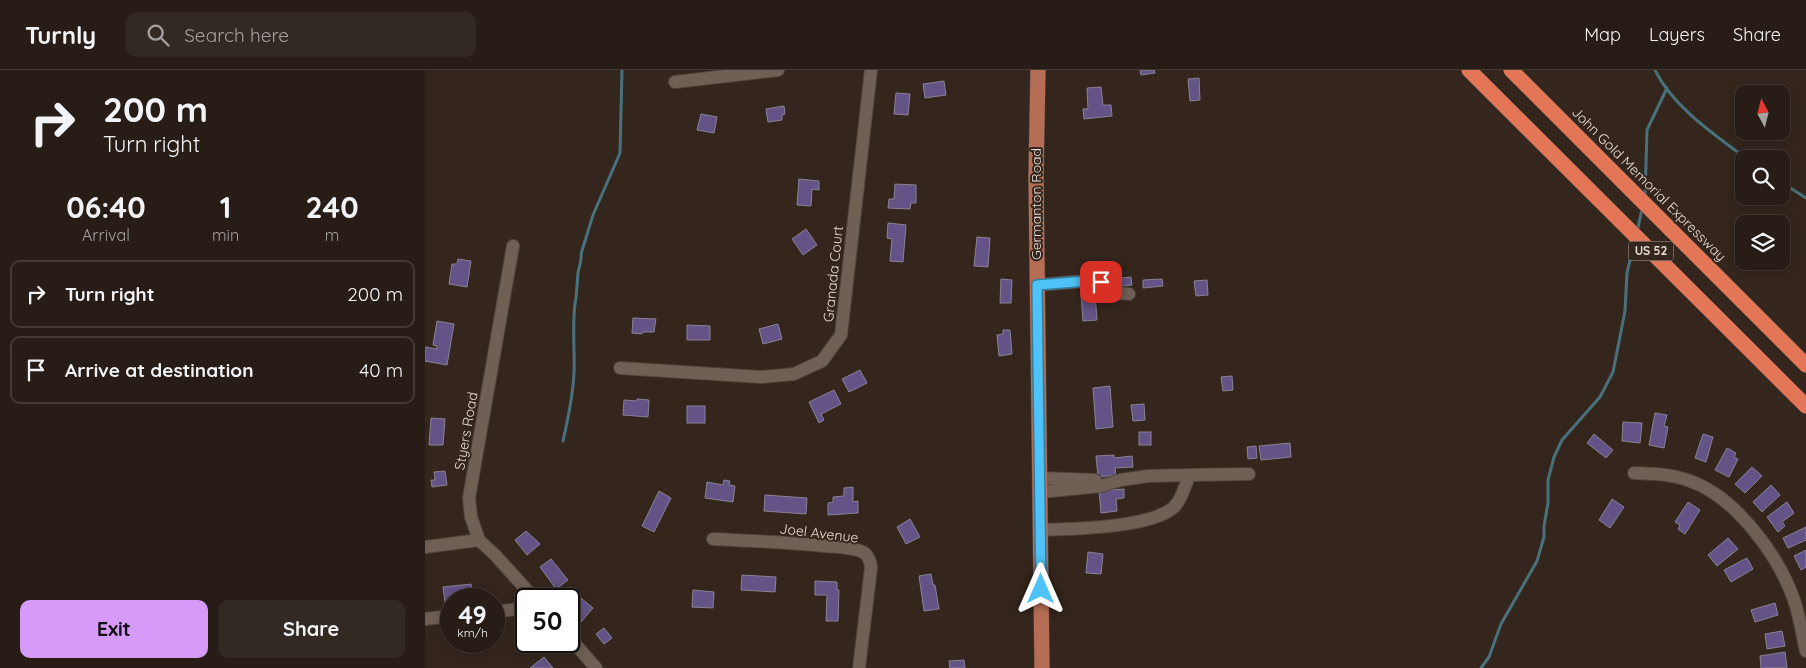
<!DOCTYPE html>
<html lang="en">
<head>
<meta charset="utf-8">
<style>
	body { margin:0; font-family:Quicksand,sans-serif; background:#332923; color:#f1f3f6; height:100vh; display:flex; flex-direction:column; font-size:19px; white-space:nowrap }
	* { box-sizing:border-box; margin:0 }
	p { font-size:16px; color:#a4a1a1 }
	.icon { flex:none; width:28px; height:28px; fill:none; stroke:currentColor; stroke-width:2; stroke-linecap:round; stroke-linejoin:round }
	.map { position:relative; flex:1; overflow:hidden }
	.side { display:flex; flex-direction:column; background:#271c16; width:425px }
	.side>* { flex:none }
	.banner { background:#271c16; color:#f1f3f6; overflow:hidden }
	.needle { width:32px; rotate:353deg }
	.tools { position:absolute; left:1310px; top:15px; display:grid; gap:10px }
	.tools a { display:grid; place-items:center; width:55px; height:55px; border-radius:10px; background:#271c16; box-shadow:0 2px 12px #0003,0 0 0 1px #433a35; font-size:25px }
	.speed { position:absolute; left:15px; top:518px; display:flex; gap:10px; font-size:25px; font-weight:700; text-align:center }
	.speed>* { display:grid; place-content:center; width:65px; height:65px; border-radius:50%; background:#271c16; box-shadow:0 2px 12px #0003,0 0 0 1px #433a35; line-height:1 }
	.speed small { font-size:12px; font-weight:400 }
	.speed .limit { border:2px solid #111; border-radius:8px; background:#fff; color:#111 }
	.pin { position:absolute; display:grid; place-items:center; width:42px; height:42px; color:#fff; margin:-21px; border-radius:10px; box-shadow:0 2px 8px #0006 }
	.me { position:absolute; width:55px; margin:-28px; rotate:0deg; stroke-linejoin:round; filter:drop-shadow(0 0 4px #0008) }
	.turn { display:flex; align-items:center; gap:18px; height:105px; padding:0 20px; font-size:22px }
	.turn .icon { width:65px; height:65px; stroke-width:2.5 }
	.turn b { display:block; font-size:35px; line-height:42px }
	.eta { display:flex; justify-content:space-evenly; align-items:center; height:85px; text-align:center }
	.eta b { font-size:30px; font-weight:700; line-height:35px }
	.action { display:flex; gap:10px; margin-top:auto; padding:10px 20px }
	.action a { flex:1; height:58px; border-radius:10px; background:#d69bf9; color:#111; font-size:20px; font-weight:700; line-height:58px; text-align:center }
	.action a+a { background:#332923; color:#f1f3f6 }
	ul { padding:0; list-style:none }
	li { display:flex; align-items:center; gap:15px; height:68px; margin:0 10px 8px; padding:0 10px; border:2px solid #433a35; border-radius:10px }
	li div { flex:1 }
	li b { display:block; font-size:19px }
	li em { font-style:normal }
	header { display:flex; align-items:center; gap:30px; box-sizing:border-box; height:70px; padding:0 25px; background:#271c16; border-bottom:1px solid #433a35 }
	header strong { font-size:24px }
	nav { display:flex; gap:28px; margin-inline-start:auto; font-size:18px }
	.search { width:350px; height:45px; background:#332923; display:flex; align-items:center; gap:12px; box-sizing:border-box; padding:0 18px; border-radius:10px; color:#a4a1a1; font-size:19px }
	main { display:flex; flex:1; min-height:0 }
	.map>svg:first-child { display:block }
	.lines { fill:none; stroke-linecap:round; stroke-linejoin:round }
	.stream { stroke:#48717c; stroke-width:3 }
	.building { fill:#635386; stroke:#888394 }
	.minor-casing { stroke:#50443d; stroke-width:14 }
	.major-casing { stroke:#50443d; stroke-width:16 }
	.highway-casing { stroke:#50443d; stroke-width:16 }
	.minor { stroke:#6f5f55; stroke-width:12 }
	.major { stroke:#b56d56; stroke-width:15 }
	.highway { stroke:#e37657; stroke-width:15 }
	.route-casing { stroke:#337fa1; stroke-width:12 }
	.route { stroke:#4fc3f7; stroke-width:9 }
	.labels { text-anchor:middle; stroke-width:4; stroke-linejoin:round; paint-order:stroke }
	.shield { fill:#34261d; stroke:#b0a59e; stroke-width:1 }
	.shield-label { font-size:12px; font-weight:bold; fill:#e5dbd5 }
	.street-label { font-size:14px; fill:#e5dbd5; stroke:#34261d }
</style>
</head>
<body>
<header>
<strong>Turnly</strong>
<div class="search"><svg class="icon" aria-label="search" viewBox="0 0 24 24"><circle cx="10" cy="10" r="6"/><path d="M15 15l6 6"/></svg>Search here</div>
<nav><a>Map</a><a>Layers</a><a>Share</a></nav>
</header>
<main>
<section class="side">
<div class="banner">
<div class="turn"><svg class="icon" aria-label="right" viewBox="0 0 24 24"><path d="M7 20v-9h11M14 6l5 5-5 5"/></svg><div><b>200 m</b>Turn right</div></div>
</div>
<div class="eta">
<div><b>06:40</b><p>Arrival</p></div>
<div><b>1</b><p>min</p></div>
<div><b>240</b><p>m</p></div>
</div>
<ul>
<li><svg class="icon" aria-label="right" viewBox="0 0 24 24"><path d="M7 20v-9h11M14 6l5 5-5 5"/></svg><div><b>Turn right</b></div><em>200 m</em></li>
<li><svg class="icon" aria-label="arrive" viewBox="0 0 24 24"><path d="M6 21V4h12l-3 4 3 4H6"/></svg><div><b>Arrive at destination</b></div><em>40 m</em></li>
</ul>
<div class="action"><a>Exit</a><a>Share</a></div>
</section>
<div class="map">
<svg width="1381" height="598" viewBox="0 0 1381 598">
	<rect width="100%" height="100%" fill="#34261d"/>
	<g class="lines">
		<!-- stream -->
		<g class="stream">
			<path d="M1230,0C1248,37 1290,65 1322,89"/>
			<path d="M1356,112L1381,128"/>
			<path d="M1220,128L1222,60L1242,18"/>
			<path d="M1212,162L1217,139"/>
			<path d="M138,371C143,349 148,326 149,303C150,280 147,257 150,234C152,224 152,213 153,203C154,197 157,191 156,184L168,145L195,83L197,0"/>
			<path d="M1056,598L1064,587L1076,554L1112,491L1119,467V456L1123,433V410L1129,387L1137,370L1175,327L1188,302L1200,241L1202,203L1209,173"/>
		</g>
	</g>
	<!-- building -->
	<g class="building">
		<path d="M715,0H729L730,3L716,5Z"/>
		<path d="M774,8L775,30L765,31L763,9Z"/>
		<path d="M519,11L521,25L500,28L498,14Z"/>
		<path d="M676,17L678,35H686L687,46L659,49L658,39H663L662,18Z"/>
		<path d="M471,23L485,24L483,45L469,44Z"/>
		<path d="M359,36L360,44L357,45V50L343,52L341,39Z"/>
		<path d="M276,44L292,47L289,63L272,60Z"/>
		<path d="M374,109L394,111V120L387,119L386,136L372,135Z"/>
		<path d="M470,114L491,115V133H486L485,139L463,138L464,129H469Z"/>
		<path d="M463,153L481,155L478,192L465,191L467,169L462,168Z"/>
		<path d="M381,159L392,175L378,185L367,169Z"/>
		<path d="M552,167L565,168L563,197L549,196Z"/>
		<path d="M33,189L46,191L42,217L24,214L27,194H32Z"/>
		<path d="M706,207L707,215L689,217L688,209Z"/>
		<path d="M576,209L587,210L586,233H575Z"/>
		<path d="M737,209L738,216L718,218V210Z"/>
		<path d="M782,210L783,225L771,226L769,211Z"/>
		<path d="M670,223L672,250L658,251L656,224Z"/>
		<path d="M208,248L231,249L229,262H218L217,264L207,263Z"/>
		<path d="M12,251L29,254L22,295L0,291V277L12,279V276L8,275Z"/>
		<path d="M353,254L357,269L338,274L334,259Z"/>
		<path d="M262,255L285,256V270H262Z"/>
		<path d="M578,260H585L587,284L574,286L572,265L578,264Z"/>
		<path d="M435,300L442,313L424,322L417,309Z"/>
		<path d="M807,306L808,320L798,321L796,307Z"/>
		<path d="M685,316L688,357L671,359L668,318Z"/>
		<path d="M409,320L416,334L396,344L399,350L394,353L384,332Z"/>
		<path d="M212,329L224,330L223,347L198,345L199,330L212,331Z"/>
		<path d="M719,334L720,350L708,351L706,335Z"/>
		<rect x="262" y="336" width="18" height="17"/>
		<path d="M1230,343L1242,345L1239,356L1243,357L1239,378L1224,375Z"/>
		<path d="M6,348L20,349L18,375H4Z"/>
		<path d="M1198,352L1217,353L1215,373L1197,371Z"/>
		<rect x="714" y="362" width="12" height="13"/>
		<path d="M1169,364L1188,380L1181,388L1162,373Z"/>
		<path d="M1278,364L1288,367L1281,392L1270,388Z"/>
		<path d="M865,373L866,387L836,390L834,376Z"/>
		<path d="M831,376L832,388L823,389L822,377Z"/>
		<path d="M1302,378L1311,383L1309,387L1313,389L1304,407L1290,400Z"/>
		<path d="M689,385V388L707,386L708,397L690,398L691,405L673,407L671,386Z"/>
		<path d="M1327,397L1337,406L1320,423L1310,414Z"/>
		<path d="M20,401L22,415L7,417L6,410H10L9,402Z"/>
		<path d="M299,410L305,411L304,415L310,416L308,432L280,428L282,412L298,415Z"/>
		<path d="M1346,415L1355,425L1337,442L1328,432Z"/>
		<path d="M428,417V432L433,431V443L403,445V433L408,432V427L419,426V418Z"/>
		<path d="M699,419V428L691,429L692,441L676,443L674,421Z"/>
		<path d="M234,421L246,428L229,462L217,456Z"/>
		<path d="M340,425L382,428L381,444L339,441Z"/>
		<path d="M1187,429L1199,437L1185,458L1174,450Z"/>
		<path d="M1263,432L1275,440L1260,464L1253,459L1255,455L1250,452Z"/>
		<path d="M1362,432L1369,443L1357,452L1360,456L1353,462L1342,447Z"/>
		<path d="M485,449L495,467L481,474L472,457Z"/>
		<path d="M1381,457V470L1363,478L1358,468Z"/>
		<path d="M101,461L115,474L102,485L90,470Z"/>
		<path d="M1303,468L1313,479L1292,496L1283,485Z"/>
		<path d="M1381,480V497L1376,500L1369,486Z"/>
		<path d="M663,482L678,484L676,504L661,503Z"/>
		<path d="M1322,488L1328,499L1306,512L1299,500Z"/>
		<path d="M126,489L143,510L131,519L115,497Z"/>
		<path d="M506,504L508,515H510L514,539L499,541L494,506Z"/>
		<path d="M317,505L351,507L350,522L316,520Z"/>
		<path d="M390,511L412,512V520H414L413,551H401L402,525H390Z"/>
		<path d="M46,514L48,529H26V532L20,533L18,517Z"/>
		<path d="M268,520L289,522L288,538L267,537Z"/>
		<path d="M151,524L168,538L156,552L144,541V532Z"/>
		<path d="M1350,533L1353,545L1330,552L1326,540Z"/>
		<path d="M179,558L187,568L179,574L171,564Z"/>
		<path d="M1357,561L1360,576L1342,579L1340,564Z"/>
		<path d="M1360,582L1362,598H1336L1335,586Z"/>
		<path d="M119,587L128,598H105Z"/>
		<path d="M539,590L540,598H525L524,591Z"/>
	</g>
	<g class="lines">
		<defs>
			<g id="minor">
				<path d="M250,12L353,0"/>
				<path d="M88,176L44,428L46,447L54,470L71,486L110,529"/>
				<path d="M612,215L661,211L676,213L690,223L704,224"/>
				<path d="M195,298L336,307L369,304L397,291L416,265L446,0"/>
				<path d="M1209,403C1228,404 1247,404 1265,411C1311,427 1355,487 1370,533C1375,548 1377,565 1381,581"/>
				<path d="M615,408L670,410"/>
				<path d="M616,422L676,416L696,410L723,406L765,405"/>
				<path d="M616,460C647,459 726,458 749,437C758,428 759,416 765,405L824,404"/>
				<path d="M288,469C325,471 362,472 400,476C411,477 427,477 438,482C443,485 446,492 446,498L434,598"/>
				<path d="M0,477L54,470"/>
				<path d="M69,542L101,538"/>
				<path d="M0,549L26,546"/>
				<path d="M144,567L171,598"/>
			</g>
			<path id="major" d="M613,0L611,106L617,598"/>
			<g id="highway">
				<path d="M1044,0L1381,336"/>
				<path d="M1086,0L1381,295"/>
			</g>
		</defs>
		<!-- minor casing -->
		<use href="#minor" class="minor-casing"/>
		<!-- major casing -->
		<use href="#major" class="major-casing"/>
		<!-- highway casing -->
		<use href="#highway" class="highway-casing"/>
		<!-- minor -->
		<use href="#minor" class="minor"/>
		<!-- major -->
		<use href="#major" class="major"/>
		<!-- highway -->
		<use href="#highway" class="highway"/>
	</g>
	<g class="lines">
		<defs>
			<path id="route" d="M616,519L612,215L662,211L676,212"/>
		</defs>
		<!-- route casing -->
		<use href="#route" class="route-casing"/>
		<!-- route -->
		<use href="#route" class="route"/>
	</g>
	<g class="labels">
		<!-- shield labels -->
		<rect class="shield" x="1203.5" y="171.5" width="45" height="19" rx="4"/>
		<g class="shield-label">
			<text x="1226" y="185">US 52</text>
		</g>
		<!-- street labels -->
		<g class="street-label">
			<text transform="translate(1224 114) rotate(45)" y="5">John Gold Memorial Expressway</text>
			<text transform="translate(611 134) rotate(-90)" y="5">Germanton Road</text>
			<text transform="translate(408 204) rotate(-84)" y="5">Granada Court</text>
			<text transform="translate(41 361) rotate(-80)" y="5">Styers Road</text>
			<text transform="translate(394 463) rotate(7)" y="5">Joel Avenue</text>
		</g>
	</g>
</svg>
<div class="tools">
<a><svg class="needle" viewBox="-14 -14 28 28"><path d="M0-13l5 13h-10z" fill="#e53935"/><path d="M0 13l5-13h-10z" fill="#a4a1a1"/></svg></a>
<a><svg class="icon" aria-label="search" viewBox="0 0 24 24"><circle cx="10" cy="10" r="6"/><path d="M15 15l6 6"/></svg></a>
<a><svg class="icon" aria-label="layers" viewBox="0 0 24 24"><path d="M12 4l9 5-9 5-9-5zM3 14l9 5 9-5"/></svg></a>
</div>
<div class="speed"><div>49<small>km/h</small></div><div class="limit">50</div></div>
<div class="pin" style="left:676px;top:212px;background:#d93025"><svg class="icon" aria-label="arrive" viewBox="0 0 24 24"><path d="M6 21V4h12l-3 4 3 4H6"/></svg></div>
<svg class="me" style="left:616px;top:519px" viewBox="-20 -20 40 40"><path d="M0-17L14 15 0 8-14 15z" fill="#4fc3f7" stroke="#fff" stroke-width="4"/></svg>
</div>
</main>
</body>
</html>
